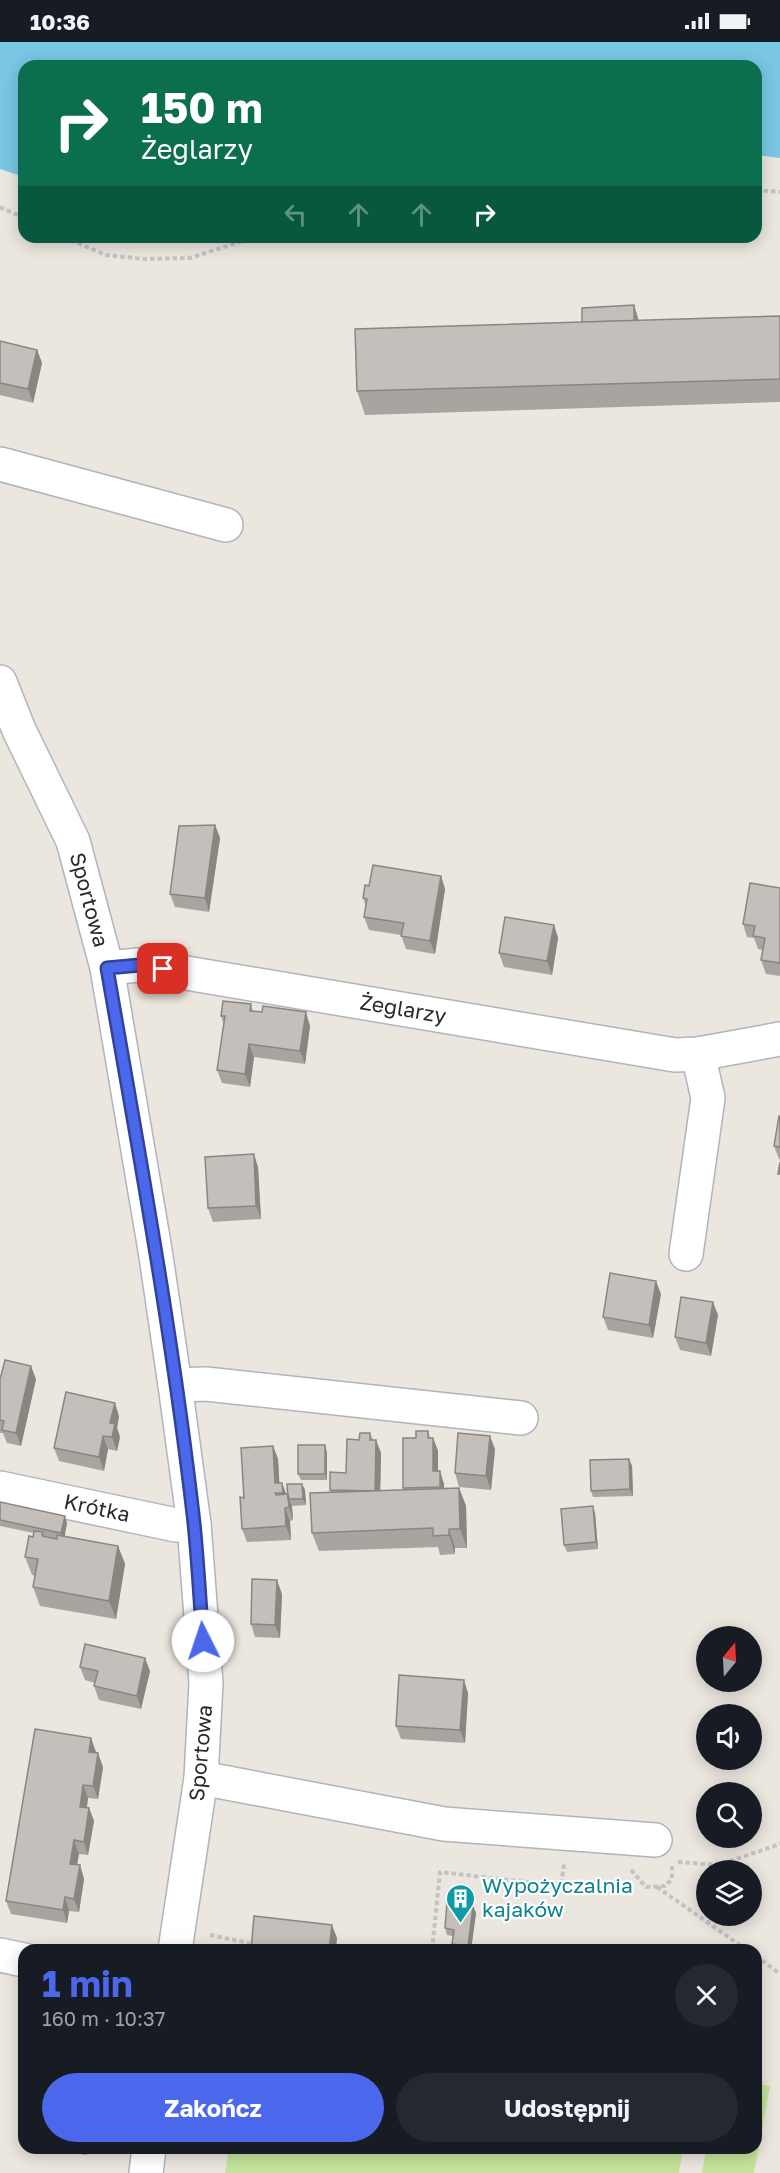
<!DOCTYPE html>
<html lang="pl">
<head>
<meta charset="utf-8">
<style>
	body { margin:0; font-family:"Golos Text",sans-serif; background:#242831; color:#f1f3f6; height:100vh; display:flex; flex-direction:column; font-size:22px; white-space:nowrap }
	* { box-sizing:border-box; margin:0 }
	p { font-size:20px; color:#9ea1a6 }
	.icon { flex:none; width:33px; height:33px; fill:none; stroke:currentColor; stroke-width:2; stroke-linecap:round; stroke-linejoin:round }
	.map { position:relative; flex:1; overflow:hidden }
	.side { position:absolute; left:18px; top:1902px; width:744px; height:210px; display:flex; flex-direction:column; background:#171b24; border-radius:18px; box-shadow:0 3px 15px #0003 }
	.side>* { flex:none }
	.guide { position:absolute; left:18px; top:18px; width:744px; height:183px; border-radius:18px; box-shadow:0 3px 15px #0003; background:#0b6e4f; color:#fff; overflow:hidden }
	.needle { width:39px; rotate:18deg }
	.tools { position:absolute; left:696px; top:1584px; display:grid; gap:12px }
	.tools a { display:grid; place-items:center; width:66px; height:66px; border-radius:50%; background:#171b24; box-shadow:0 3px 15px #0003; font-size:30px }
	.pin { position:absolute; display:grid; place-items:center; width:51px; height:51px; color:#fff; margin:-26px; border-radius:12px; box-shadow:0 3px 9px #0006 }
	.me { position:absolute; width:66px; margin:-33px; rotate:356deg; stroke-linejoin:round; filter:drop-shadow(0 0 4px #0008) }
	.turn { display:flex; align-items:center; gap:21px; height:126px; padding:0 24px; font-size:27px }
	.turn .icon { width:78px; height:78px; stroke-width:2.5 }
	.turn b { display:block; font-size:42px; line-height:51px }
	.lanes { display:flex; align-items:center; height:57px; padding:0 24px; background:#0003; justify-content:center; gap:30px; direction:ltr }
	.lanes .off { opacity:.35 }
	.round { display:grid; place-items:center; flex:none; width:63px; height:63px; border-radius:32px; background:#242831 }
	.summary { display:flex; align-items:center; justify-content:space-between; height:102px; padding:0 24px }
	h1 { font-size:36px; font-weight:700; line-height:45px; color:#4b67eb }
	.cta { display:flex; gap:12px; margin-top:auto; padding:12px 24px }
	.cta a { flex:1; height:69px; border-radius:36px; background:#4b67eb; color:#fff; font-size:24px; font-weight:700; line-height:69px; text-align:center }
	.cta a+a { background:#242831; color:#f1f3f6 }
	.status { display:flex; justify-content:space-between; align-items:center; height:42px; padding:0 30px; background:#171b24; direction:ltr }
	.status svg { height:16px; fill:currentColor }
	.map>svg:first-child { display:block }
	.pitch { fill:#c4e49b }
	.water { fill:#79c7e5 }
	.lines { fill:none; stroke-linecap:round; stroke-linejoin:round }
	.minor-casing { stroke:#b1b4bd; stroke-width:36 }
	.path { stroke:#c3c3c3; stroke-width:4; stroke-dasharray:4.5 3; stroke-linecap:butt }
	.minor { stroke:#fff; stroke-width:33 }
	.wall { fill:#a9a4a0 }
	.shaded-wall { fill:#898682 }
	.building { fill:#c4bfba; stroke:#898682; stroke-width:1.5 }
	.route-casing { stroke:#314399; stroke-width:15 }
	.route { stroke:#4b67eb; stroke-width:10 }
	.labels { text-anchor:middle; stroke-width:4.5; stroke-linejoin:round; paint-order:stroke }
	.street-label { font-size:21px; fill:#2a2a2a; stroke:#fff }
	.culture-label { font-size:21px; fill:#0d838f; stroke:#fff; text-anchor:start }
</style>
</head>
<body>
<div class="status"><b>10:36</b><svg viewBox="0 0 49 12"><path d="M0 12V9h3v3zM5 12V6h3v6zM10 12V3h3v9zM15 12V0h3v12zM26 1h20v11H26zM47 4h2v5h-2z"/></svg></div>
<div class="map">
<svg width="780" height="2131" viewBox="0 0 780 2131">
	<rect width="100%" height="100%" fill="#ebe6de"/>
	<!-- pitch -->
	<g class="pitch">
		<path d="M756,2042L770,2044L754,2131H702L706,2106H756Z"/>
		<path d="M229,2106H683L679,2131H225Z"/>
	</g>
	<!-- water -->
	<path class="water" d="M0,0H780V116L756,113V24H24V135L0,127Z"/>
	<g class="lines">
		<defs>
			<g id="minor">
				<path d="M0,422L226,483"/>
				<path id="s1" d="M0,640L19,688L73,799L107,926L155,1208L175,1343L194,1482L206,1641L201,1736L175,1908"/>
				<path id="s2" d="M107,926L139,923L675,1013L698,1012L780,997"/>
				<path d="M686,1212L708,1056L698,1012"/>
				<path d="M175,1343L206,1342L521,1376"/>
				<path id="s3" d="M0,1446L176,1483L194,1482"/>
				<path d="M201,1736L444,1782L655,1798"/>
				<path d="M0,1913L24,1918"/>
				<path d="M146,2131L149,2106"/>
			</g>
		</defs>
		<!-- minor casing -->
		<use href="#minor" class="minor-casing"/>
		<!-- path -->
		<g class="path">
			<path d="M756,148L780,150"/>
			<path d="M0,165L24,176"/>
			<path d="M64,195L106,213L143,217L190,216L255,195"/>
			<path d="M678,1820L719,1823L780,1802"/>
			<path d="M631,1828L646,1845L665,1844L672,1837V1824"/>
			<path d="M657,1845L747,1908"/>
			<path d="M210,1893L249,1901V1908"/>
			<path d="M432,1908L440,1830L561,1844L564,1822"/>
			<path d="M756,1914L780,1932"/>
		</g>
		<!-- minor -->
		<use href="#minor" class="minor"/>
	</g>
	<!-- wall -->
	<g class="wall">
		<path d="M634,263L639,279L780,274V360L365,373L357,349L582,280Z"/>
		<path d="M0,299L37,308L42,321L33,361L0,353Z"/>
		<path d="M215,783L220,796L209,870L175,865L170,852Z"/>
		<path d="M441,834L445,847L435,912L406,907L401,893L369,888L364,875L366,864L363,856L369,844Z"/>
		<path d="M780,846V934L766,932L761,918L763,908L758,907L754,896L747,895L743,882Z"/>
		<path d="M554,883L558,896L552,933L504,925L499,911Z"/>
		<path d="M251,962L253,969L310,984L305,1022L254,1015L250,1045L222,1041L217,1028L224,983L221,974Z"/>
		<path d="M780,1075V1118L779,1117L774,1104Z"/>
		<path d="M258,1125L261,1177L213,1180L208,1166Z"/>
		<path d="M661,1252L653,1296L608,1288L603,1275Z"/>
		<path d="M718,1273L711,1314L680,1308L675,1295Z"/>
		<path d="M0,1334L36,1337L21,1404L7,1401L3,1391H0Z"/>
		<path d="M119,1374L117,1386L120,1395L117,1409L108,1407L104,1429L59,1419L54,1406Z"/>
		<path d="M428,1389L430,1396H433L438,1409V1429L444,1442V1446H459L466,1464L467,1506H455V1512L440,1513L438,1505L319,1509L312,1491L331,1450L330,1448L346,1431L359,1398L370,1391L373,1398L381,1411L380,1449L404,1448L403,1446L416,1396Z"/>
		<path d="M273,1404L278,1417L279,1441H282L286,1453L302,1442L305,1448L306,1463L292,1464L293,1478L290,1479L291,1498L247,1500L242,1487L244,1456Z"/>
		<path d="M495,1407L491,1448L459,1445L455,1431Z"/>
		<path d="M327,1410V1438H301L298,1432Z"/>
		<path d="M629,1417L632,1424L633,1454L593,1455L591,1449Z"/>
		<path d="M0,1460L67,1481L64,1494L118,1504L125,1522L116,1577L40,1564L33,1545L35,1534L32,1533L25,1515L34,1491L0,1484Z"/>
		<path d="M595,1471L598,1507L567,1510L564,1503Z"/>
		<path d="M282,1552L280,1596L255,1595L251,1582Z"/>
		<path d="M80,1625L150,1629L141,1667L99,1658L94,1644L95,1641L85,1638Z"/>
		<path d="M468,1651L465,1701L401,1697L396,1684Z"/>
		<path d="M91,1696L96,1711L103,1725L98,1757L88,1756L87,1766H89L94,1779L88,1813L79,1812L77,1823H80L84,1837L79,1870L69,1869L67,1881L11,1872L6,1859Z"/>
		<path d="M473,1864L476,1871L471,1908H454L452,1902L453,1894L447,1893L445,1886Z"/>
		<path d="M48,2106H87V2113L49,2108Z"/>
	</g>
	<!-- shaded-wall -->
	<g class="shaded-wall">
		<path d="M634,263L638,277L639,301L635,288Z"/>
		<path d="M37,308L42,321L33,361L28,347Z"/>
		<path d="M215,783L220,796L209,870L205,856Z"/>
		<path d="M441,834L445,847L435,912L430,899Z"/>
		<path d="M554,883L558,896L552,933L547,919Z"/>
		<path d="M306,970L310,984L305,1022L300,1009Z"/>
		<path d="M249,1002L254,1015L250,1045L245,1032Z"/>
		<path d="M254,1112L258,1125L261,1177L256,1164Z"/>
		<path d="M656,1239L661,1252L653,1296L649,1283Z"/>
		<path d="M713,1260L718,1273L711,1314L706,1301Z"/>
		<path d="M31,1324L36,1337L21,1404L16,1391Z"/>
		<path d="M115,1361L119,1374L117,1386L120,1395L117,1409L112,1395L110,1381Z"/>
		<path d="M103,1394L108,1407L104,1429L99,1415Z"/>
		<path d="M490,1394L495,1407L491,1448L486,1434Z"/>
		<path d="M433,1396L438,1409V1443L433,1429Z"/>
		<path d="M376,1398L381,1411L380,1462L375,1449Z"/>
		<path d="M325,1403L327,1410V1438L325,1432Z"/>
		<path d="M273,1404L278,1417L280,1451L275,1441Z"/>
		<path d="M629,1417L632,1424L633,1454L630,1447Z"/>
		<path d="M440,1429L444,1442V1459L440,1445Z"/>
		<path d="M282,1441L287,1454L288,1464L283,1451Z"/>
		<path d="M302,1442L305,1448L306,1463L303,1457Z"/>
		<path d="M459,1446L466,1464L467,1506L460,1487Z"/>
		<path d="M288,1452L292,1466L293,1478L289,1465Z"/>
		<path d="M593,1464L595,1471L598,1507L596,1500Z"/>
		<path d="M285,1466L290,1479L291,1498L286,1484Z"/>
		<path d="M65,1474L67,1481L64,1498L61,1491Z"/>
		<path d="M449,1487L455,1506V1512L449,1493Z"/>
		<path d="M118,1504L125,1522L116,1577L109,1559Z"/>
		<path d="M277,1538L282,1552L280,1596L275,1583Z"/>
		<path d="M145,1616L150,1629L141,1667L137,1654Z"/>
		<path d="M464,1638L468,1651L465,1701L460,1688Z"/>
		<path d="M91,1696L96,1710L94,1723L89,1710Z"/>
		<path d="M98,1711L103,1725L98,1757L93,1744Z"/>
		<path d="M83,1743L88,1756L85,1778L80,1765Z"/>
		<path d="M89,1766L94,1779L88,1813L84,1800Z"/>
		<path d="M74,1798L79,1812L75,1835L70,1822Z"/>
		<path d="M80,1823L84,1837L79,1870L74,1857Z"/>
		<path d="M65,1855L69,1869L67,1881L63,1868Z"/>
		<path d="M473,1864L476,1871L471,1908H470L468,1904Z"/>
		<path d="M332,1883L337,1896L336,1908H329Z"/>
	</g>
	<!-- building -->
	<g class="building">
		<path d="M634,263V279L582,280V266Z"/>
		<path d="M780,274V337L357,349L355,287Z"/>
		<path d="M0,299L37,308L28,347L0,341Z"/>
		<path d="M215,783L205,856L170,852L179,784Z"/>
		<path d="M373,823L441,834L430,899L401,894L404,881L364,875L367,857L363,856L365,843L369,844Z"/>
		<path d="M750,841L780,846V921L761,918L765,896L753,894L755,884L743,882Z"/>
		<path d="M505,875L554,883L547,919L499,911Z"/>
		<path d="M223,959L251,962L250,969L262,970L263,964L306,970L300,1009L249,1002L245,1032L217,1028L225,974H221Z"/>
		<path d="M779,1074L780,1075V1105L774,1104Z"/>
		<path d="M254,1112L256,1164L208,1166L205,1115Z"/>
		<path d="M780,1120V1132H778Z"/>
		<path d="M610,1231L656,1239L649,1283L603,1275Z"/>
		<path d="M681,1255L713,1260L706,1301L675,1295Z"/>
		<path d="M5,1318L31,1324L16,1391L2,1388L4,1379L0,1378V1334H1Z"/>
		<path d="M66,1350L115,1361L110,1381L115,1382L112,1395L103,1394L99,1415L54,1406Z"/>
		<path d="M416,1389H428V1396H433V1429H440V1445L403,1446V1396H416Z"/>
		<path d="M360,1391H370V1398H376L375,1449L330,1448V1430L346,1431L347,1397L359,1398Z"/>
		<path d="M458,1391L490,1394L486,1434L455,1431Z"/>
		<rect x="298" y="1403" width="27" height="29"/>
		<path d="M273,1404L275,1441H282L283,1451H275L276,1453L288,1452L289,1465L285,1466L286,1484L242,1487L240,1455L244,1456L241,1406Z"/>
		<path d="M629,1417L630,1447L591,1449L590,1418Z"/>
		<path d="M287,1442H302L303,1457H289L288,1452V1458Z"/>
		<path d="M459,1446L460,1487H449V1493L433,1494V1486L312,1491L310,1451Z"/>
		<path d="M0,1460L65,1474L61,1491L0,1478Z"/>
		<path d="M593,1464L596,1500L564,1503L561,1467Z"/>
		<path d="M34,1489L43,1490L42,1494L57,1497V1493L118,1504L109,1559L33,1545L38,1517L25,1515L29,1494L33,1495Z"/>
		<path d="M252,1537L277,1538L275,1583L251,1582Z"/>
		<path d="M85,1602L145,1616L137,1654L94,1644L98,1629L80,1625Z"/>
		<path d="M399,1633L464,1638L460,1688L396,1684Z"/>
		<path d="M35,1687L91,1696L89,1710L98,1711L93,1744L83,1743L80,1765L89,1766L84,1800L74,1798L70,1822L80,1823L74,1857L65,1855L63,1868L6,1859Z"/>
		<path d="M447,1861L473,1864L468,1904L452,1902L454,1888L445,1886Z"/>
		<path d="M254,1874L332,1883L329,1908H251Z"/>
	</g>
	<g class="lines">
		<defs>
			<path id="route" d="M163,927L140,923L107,926C139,1111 173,1295 194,1481C198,1520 200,1560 203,1599"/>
		</defs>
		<!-- route casing -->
		<use href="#route" class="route-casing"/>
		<!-- route -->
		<use href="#route" class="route"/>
	</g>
	<!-- icons -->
	<defs>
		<symbol id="building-pin" viewBox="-11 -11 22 30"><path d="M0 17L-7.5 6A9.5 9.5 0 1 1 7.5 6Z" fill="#0f9aa8" stroke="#fff"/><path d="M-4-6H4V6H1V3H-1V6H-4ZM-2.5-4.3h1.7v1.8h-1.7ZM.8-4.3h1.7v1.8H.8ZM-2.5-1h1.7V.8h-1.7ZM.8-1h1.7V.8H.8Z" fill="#fff"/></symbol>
	</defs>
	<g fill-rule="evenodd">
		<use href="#building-pin" x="444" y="1840" width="33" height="45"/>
	</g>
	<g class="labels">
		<!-- street labels -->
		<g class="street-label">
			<text dy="7" stroke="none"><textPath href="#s1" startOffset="236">Sportowa</textPath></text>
			<text dy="7" stroke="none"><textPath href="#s2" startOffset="300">Żeglarzy</textPath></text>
			<text dy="7" stroke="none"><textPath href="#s3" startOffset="99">Krótka</textPath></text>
			<text transform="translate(201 1711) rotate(-85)" y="7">Sportowa</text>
		</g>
		<!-- culture labels -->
		<g class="culture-label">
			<text x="482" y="1851">Wypożyczalnia<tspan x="482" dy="24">kajaków</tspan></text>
		</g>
	</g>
</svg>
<div class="tools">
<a><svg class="needle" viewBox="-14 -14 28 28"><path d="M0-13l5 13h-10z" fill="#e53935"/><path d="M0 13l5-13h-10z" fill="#9ea1a6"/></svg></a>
<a><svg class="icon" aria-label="sound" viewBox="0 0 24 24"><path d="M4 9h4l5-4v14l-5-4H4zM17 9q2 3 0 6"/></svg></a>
<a><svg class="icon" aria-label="search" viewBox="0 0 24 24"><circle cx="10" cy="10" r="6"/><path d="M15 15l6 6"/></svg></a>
<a><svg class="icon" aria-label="layers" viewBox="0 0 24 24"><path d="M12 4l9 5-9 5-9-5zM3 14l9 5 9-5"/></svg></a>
</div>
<div class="pin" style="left:163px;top:927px;background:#d93025"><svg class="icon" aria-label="arrive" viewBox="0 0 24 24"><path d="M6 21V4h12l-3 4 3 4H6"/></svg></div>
<svg class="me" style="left:203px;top:1599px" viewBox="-20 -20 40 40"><circle r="19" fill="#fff"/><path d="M0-13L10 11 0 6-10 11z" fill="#4b67eb"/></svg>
<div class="guide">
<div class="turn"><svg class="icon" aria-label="right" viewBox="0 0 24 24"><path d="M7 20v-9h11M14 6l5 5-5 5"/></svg><div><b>150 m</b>Żeglarzy</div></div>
<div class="lanes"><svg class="icon off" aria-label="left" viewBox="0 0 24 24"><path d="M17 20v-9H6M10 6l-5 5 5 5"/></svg><svg class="icon off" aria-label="ahead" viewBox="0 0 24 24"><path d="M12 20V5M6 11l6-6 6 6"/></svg><svg class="icon off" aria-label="ahead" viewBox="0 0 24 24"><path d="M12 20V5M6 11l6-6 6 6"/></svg><svg class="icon" aria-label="right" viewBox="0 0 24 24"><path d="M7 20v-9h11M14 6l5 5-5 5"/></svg></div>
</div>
<section class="side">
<div class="summary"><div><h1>1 min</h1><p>160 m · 10:37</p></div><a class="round"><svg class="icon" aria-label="close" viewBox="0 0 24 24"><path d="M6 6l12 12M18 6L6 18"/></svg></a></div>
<div class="cta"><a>Zakończ</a><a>Udostępnij</a></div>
</section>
</div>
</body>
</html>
